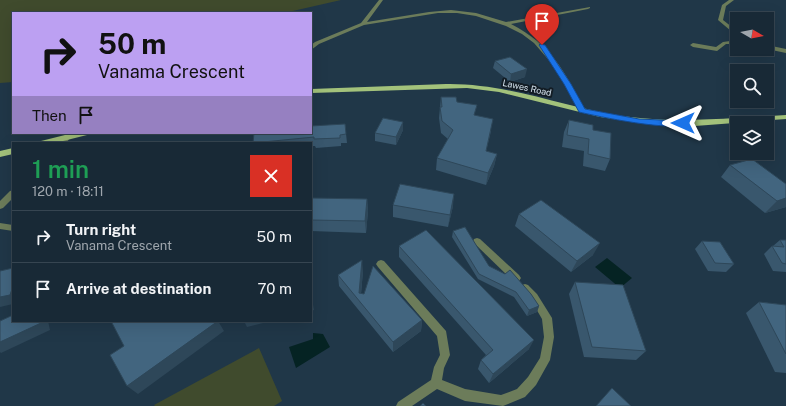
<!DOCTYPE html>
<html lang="en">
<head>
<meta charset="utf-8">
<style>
	body { margin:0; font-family:"Public Sans",sans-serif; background:#21313e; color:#f1f3f6; height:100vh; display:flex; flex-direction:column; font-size:15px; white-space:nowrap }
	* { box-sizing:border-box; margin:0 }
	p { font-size:13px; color:#9fa6ad }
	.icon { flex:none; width:22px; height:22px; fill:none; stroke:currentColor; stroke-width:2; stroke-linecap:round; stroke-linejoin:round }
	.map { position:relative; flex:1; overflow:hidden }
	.details { position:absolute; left:12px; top:142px; width:300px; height:180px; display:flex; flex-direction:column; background:#182936; border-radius:0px; box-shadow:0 4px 16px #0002,0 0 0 1px #364551 }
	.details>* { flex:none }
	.hud { position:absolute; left:12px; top:12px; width:300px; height:122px; border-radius:0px; box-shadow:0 4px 16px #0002,0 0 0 1px #364551; background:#bca0f2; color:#111; overflow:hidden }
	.needle { width:26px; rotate:99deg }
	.fabs { position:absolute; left:730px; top:12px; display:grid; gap:8px }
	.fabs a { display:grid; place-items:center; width:44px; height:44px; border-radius:0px; background:#182936; box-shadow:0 4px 16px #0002,0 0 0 1px #364551; font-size:20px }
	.pin { position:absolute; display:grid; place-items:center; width:34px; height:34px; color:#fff; margin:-41px -17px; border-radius:50% 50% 50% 0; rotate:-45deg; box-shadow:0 0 4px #0007 }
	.pin .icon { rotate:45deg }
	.me { position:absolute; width:44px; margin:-22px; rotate:270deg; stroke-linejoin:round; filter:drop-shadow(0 0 3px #0008) }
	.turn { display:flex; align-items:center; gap:14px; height:84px; padding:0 20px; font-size:18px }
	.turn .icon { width:52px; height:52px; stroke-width:2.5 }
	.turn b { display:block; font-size:28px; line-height:34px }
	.then { display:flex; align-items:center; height:38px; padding:0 20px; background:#0003; gap:8px; font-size:15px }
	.round { display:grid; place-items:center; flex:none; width:42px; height:42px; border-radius:0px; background:#21313e }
	.overview { display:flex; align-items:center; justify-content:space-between; height:68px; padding:0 20px }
	h1 { font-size:24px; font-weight:600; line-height:30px; color:#1e9e55 }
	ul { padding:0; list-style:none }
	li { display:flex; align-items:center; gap:12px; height:52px; padding:0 20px; border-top:1px solid #364551 }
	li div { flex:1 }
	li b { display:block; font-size:15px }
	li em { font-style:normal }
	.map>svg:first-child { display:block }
	.green { fill:#404b2d }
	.water { fill:#052323 }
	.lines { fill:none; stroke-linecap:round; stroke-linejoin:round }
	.street { fill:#6c7c5a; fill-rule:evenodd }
	.primary { fill:#a3c27b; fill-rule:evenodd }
	.wall { fill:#39576d }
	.shaded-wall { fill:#2e4759 }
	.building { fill:#42657f; stroke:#2e4759 }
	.route { fill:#1a73e8; stroke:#114b97 }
	.labels { text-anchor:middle; stroke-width:4; stroke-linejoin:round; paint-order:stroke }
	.far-street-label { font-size:9px; fill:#d3e1ec; stroke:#131d25 }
</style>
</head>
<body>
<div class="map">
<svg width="786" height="406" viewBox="0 0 786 406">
	<rect width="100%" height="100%" fill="#203748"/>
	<!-- green -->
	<g class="green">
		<path d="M0,0H341L284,13H13V82L0,83Z"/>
		<path d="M259,348L282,401L274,406H155L154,405Z"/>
	</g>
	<!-- water -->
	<g class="water">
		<path d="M607,258L632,278L620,288L595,267Z"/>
		<path d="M313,333L323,334L330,347L296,368L289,347L313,339Z"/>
	</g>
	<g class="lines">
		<!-- street -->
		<g class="street">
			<path d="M379,0H383L367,22L429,12L451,10L476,13L506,22L590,7V8L588,9L511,24C552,45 564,71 585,110L584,111H580L553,65L534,43L522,34L506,26L476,16L457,13H438L364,25L319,44L311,50V45L315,42L361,23Z"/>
			<path d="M729,0H734L726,6L723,20L737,31V36L718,20L722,5Z"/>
			<path d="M737,40V44H726L717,51L693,47L690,45L693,43L716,47L723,42Z"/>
			<path d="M767,45L786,49V53L767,49Z"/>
			<path d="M66,135H70L71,137L66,143H59Z"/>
			<path d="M13,190V198L3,208L0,209V201L10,191Z"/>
			<path d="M0,223L13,225V231L0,229Z"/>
			<path d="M477,238L480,239L519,275L521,278L519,281L516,282L513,281L474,243L473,241L474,239Z"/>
			<path d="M381,260L384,261L446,331L450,355L444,368L442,380L465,389L501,395L517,389L528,377L540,358L544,337L542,319L531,300L520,288L522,285L525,284L528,285L537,294L552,318L554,337L550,360L536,385L525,397L503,406L465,401L437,389L412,406H396L398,402L431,380L434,367L440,355L437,336L378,267L376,264L378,261Z"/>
		</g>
		<!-- primary -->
		<g class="primary">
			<path d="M446,84C507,83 563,107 622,116C677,124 731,118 786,115V119L695,126L641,123L600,117L499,92L467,88L311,93V89Z"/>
			<path d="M73,133H88L87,135L55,143H40L41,141Z"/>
			<path d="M13,148V154L0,157V151Z"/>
		</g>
	</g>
	<!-- wall -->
	<g class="wall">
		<path d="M495,61L525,77L510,82L493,68Z"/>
		<path d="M441,97L457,102L476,116L491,131L486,151L497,154L494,166L486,185L436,170L437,158L448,139L441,133L439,118Z"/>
		<path d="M569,120L593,130L610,159L605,171L583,166L584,151L562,147L564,132Z"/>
		<path d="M403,122V130L396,145L375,141V133Z"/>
		<path d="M345,124L347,143H341V146L316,148L315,146H311V143H253Z"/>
		<path d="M730,165L786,207L765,213L721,177Z"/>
		<path d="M311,198L367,199L368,211L366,233L311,231Z"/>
		<path d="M393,205L453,206L448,227L393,217Z"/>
		<path d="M519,214L593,255L571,272L515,226Z"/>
		<path d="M453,231L489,266L539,306L537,312L527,316L514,297L478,279L452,237Z"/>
		<path d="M780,240H786V272L773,271L764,254L772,246H773Z"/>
		<path d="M702,241L734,264L726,272L708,271L695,249Z"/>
		<path d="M399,246L529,349L489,383L478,369L481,360L486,355L399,257Z"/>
		<path d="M363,271L361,294L422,320L421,331L393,352L339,286L338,275Z"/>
		<path d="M575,282L646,351L636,360L584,357L569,294Z"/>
		<path d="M759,302L786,305V373L775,372L746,313Z"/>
	</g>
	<!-- shaded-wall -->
	<g class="shaded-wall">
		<path d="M527,69L525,77L510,82L511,74Z"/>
		<path d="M403,122V130L396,145V137Z"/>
		<path d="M497,154L494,166L486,185L488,173Z"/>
		<path d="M454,194L453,206L448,227L450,215Z"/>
		<path d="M786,198V207L765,213L777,201Z"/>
		<path d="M367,199L368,211L366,233L365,221Z"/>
		<path d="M600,243L593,255L571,272L577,261Z"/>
		<path d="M362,260L363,271L360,304L359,293Z"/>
		<path d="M13,286V304L0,307V297Z"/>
		<path d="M311,294L314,310L311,311Z"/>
		<path d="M539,306L537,312L527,316L529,310Z"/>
		<path d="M422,320L421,331L393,352V342Z"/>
		<path d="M41,321H48L50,330L1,353L0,352V342Z"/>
		<path d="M218,321L224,331L138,394L127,386Z"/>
		<path d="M244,321H271L247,327Z"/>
		<path d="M534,340L529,349L489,383L493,374Z"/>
	</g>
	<!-- building -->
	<g class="building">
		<path d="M510,57L527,69L511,74L495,61Z"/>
		<path d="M441,97H456L457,102L477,105L474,115L493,119L486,151L497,154L488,173L437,158L453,130L442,121L440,107H442Z"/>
		<path d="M383,118L403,122L396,137L375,133Z"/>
		<path d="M569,120L593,125V130L611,133L610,159L588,154L589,139L567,135Z"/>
		<path d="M345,124L346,134L340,135V138L314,139V137L253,143L254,133H311V126Z"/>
		<path d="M752,159L786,184V198L777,201L730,165Z"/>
		<path d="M400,184L454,194L450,215L393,205Z"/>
		<path d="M311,198L367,199L365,221L311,220Z"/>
		<path d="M541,200L600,243L577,261L519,214Z"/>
		<path d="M465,227L489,266L505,274L510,270L531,294L539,306L529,310L516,292L479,274L453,231Z"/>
		<path d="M426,230L534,340L493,374L481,360L493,350L399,246Z"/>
		<path d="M780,240H786V264L782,263L772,246L784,247Z"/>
		<path d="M702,241L720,242L734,264L715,263Z"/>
		<path d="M362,260L359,293L364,294L373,266L422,320L393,342L338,275Z"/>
		<path d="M13,268V286L10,295L0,297V271Z"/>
		<path d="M575,282L623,285L646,351L592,347Z"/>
		<path d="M759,302L786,305V354Z"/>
		<path d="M13,315V321H41V323L0,342V321Z"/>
		<path d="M111,321H218L127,386L110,355L124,346Z"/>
		<path d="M612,388L631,406H596Z"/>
		<path d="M423,403L426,406H420Z"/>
	</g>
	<!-- route -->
	<path class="route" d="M540,44L545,45L571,84L585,109L639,119L683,121L687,123C676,133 596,116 579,112L564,84L539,45Z"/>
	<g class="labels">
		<!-- far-street labels -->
		<g class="far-street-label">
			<text transform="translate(527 88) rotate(12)" y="3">Lawes Road</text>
		</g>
	</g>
</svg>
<div class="fabs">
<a><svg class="needle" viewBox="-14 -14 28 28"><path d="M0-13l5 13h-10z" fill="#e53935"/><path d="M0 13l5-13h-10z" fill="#9fa6ad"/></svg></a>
<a><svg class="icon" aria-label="search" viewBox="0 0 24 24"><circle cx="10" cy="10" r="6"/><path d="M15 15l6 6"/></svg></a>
<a><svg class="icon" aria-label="layers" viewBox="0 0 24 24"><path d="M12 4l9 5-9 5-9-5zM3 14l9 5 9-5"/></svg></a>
</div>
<div class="pin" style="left:542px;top:45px;background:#d93025"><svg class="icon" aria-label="arrive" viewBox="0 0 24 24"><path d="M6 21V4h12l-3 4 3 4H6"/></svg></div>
<svg class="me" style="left:683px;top:123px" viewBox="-20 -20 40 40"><path d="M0-17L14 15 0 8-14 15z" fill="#1a73e8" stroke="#fff" stroke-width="4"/></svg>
<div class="hud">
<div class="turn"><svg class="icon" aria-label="right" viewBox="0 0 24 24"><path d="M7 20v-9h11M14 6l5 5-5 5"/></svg><div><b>50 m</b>Vanama Crescent</div></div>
<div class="then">Then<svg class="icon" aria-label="arrive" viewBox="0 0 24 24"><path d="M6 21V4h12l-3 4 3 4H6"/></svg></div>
</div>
<section class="details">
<div class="overview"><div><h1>1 min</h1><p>120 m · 18:11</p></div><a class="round" style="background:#d93025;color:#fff"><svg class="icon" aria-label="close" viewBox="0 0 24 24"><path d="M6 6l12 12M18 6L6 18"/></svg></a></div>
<ul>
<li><svg class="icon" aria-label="right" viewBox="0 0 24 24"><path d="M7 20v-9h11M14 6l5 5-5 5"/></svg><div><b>Turn right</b><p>Vanama Crescent</p></div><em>50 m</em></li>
<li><svg class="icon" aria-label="arrive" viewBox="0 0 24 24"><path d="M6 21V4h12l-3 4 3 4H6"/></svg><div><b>Arrive at destination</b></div><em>70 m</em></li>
</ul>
</section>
</div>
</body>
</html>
